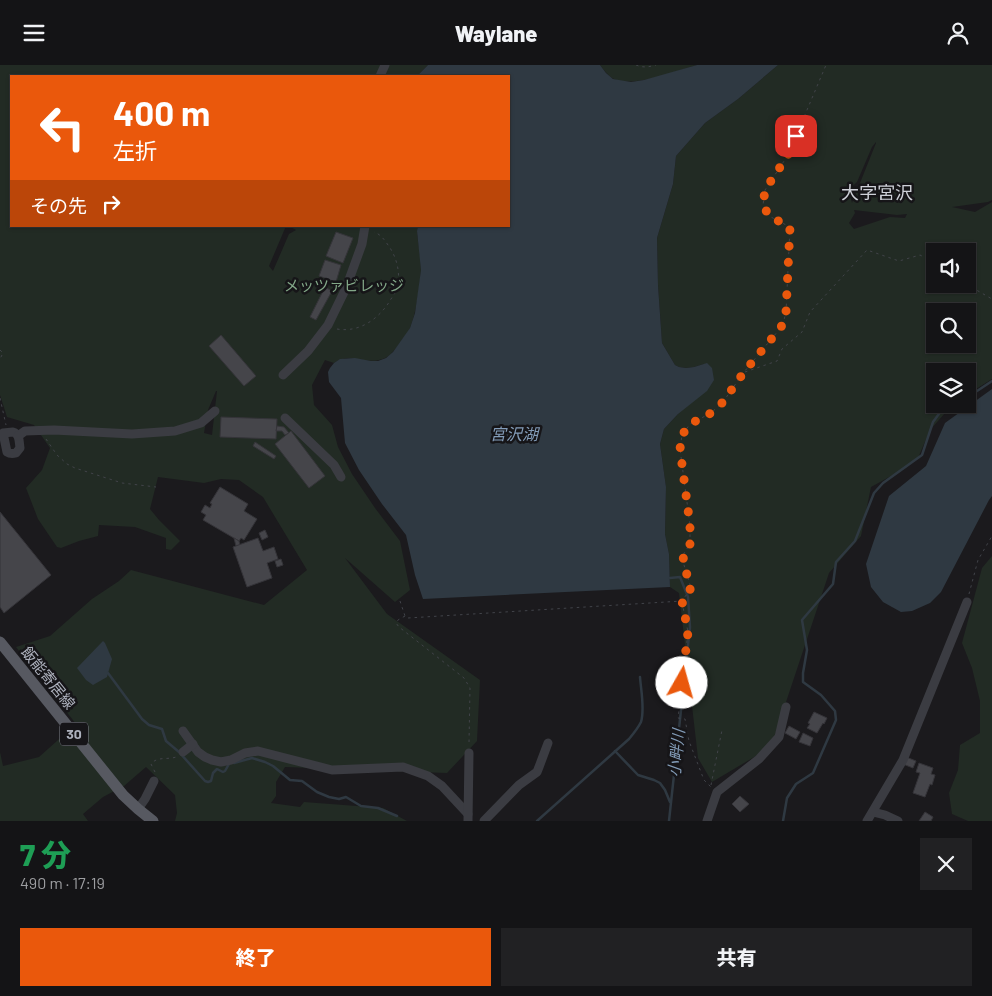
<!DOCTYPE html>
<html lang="ja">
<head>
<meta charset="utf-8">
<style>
	body { margin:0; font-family:Barlow,"Noto Sans JP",sans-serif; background:#212123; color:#f1f3f6; height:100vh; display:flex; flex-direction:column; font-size:19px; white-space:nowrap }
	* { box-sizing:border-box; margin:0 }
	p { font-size:16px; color:#9d9ea1 }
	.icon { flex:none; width:28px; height:28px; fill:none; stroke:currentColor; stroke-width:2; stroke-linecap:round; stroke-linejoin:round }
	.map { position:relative; height:756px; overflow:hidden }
	.details { display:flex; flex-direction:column; background:#141416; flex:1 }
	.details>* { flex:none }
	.top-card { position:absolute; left:10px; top:10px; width:500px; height:152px; border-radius:0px; box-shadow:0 1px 4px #0004,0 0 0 1px #333335; background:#ea580c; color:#fff; overflow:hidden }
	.controls { position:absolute; left:926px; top:178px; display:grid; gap:10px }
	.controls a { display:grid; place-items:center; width:50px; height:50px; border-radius:0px; background:#141416; box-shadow:0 1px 4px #0004,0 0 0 1px #333335; font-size:25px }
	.pin { position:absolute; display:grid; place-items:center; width:42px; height:42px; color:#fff; margin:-21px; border-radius:10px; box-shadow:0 2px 8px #0006 }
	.me { position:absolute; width:55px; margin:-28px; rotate:7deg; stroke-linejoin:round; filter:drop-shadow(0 0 4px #0008) }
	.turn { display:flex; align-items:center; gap:18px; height:105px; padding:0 20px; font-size:22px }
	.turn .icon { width:65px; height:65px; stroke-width:2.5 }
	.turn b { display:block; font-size:35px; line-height:42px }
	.then { display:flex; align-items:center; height:48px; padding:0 20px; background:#0003; gap:10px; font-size:19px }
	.round { display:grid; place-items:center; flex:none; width:52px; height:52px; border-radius:0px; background:#212123 }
	.summary { display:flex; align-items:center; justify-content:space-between; height:85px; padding:0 20px }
	h1 { font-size:30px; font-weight:800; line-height:38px; color:#1e9e55 }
	.cta { display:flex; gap:10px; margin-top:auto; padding:10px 20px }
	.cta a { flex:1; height:58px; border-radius:0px; background:#ea580c; color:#fff; font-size:20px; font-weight:800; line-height:58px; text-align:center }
	.cta a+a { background:#212123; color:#f1f3f6 }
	header { display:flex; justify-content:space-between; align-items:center; height:65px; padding:0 20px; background:#141416; font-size:22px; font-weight:800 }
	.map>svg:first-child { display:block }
	.green { fill:#222b24; fill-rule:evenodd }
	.water { fill:#2f3942 }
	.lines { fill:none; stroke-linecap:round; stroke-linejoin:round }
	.stream { stroke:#2f3942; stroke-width:2.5 }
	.building { fill:#45454a; stroke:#353439 }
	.path { stroke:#414349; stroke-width:1; stroke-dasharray:2.5 4; stroke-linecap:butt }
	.minor { stroke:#3b3c42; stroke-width:9 }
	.major { stroke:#575961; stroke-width:11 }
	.route { stroke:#ea580c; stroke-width:9; stroke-dasharray:0 16.2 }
	.labels { text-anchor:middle; stroke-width:5; stroke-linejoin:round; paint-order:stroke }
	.shield { fill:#161518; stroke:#80828c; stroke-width:1 }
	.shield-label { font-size:14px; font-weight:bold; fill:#adb1bd }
	.park-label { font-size:15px; fill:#83a888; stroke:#161518 }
	.street-label { font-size:15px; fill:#adb1bd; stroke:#161518 }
	.water-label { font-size:16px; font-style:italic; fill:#839cb8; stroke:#161518 }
	.quarter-label { font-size:18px; fill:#ced0d8; stroke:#161518 }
</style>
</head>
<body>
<header><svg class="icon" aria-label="menu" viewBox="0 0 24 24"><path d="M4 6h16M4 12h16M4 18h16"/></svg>Waylane<svg class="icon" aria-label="person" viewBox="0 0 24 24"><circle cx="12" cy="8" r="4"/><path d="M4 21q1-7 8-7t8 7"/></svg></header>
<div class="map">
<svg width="992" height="756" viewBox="0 0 992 756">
	<rect width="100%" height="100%" fill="#1b1a1d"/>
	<!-- green -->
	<g class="green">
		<path d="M0,0H428L417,11H11V161H286L269,201L273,206L289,169L296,165L289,161H418L417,166C418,179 421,193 421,205C420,219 416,250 410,263C408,268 403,274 399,279C394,286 389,293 379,295C363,299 349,287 334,298L325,295L312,320L314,340L332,360L338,382L352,409L375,443L400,476L410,525L395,537L345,493L387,549L480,615L477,676L447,708L285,702L276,717V731L271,738L300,742L304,737L383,743L407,756H175L177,748L175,730L146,702L124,721L103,732L83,749L88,756H0V687L3,701L39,692L76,659L16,582L50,571L92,534L119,516L131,505L264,540L307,505L263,432L239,415L221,414L204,418L158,412L150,444L159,455L180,476L171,485L166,484V473L135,462L99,460L98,471L79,476L61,483L57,482L38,454L26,423L42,405L50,383L34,360L7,352L0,330ZM216,326H217L212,370L204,368L208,345Z"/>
		<path d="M600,0H697C677,6 633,23 614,14C608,11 604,5 600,0Z"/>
		<path d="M778,0H992V135L988,137L952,142L975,147L992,137V314L968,329V306H935V339H953L930,365L918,393L902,405L871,422L861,471L829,508L771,682L712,717L698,693L679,528L670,522L669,489L665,469L666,422L660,379L664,364L678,349L704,299L694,302L686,303L679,302L675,300L662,278L658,220L657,173L673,119L676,91L705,58L738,34ZM876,77V78L852,138L848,125L857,117L872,82ZM854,145L897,150L907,149L905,153L890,152L854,164L849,158L855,148ZM935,186H968V219H935ZM935,246H968V279H935Z"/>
		<path d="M992,491V756H968L952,749L949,728L958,705L960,680L980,668V636L972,603L962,578L982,503Z"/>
	</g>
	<!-- water -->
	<g class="water">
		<path d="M428,0H600L606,8L613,14L631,17L644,15L697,0H778L738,34L705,58L676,91L673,119L657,173L658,220L662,278L675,300L679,302L686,303L694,302L707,298L712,303L714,315L707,326L678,349L664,364L660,379L666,422L665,469L669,489L670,522L423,534L415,510L406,470L382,439L359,405L345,378L341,333L329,317L328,307L330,303L334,298L340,294L355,293L371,296H378L386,293L393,287L410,263L415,248L421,205L417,166L418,161H509V11H417Z"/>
		<path d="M992,324V431L989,435L941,527L930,538L912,546L901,547L883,537L871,522L866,499L889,431L926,401L945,358Z"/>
		<path d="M103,576L105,578L112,594L107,612L93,620L86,615L77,603Z"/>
	</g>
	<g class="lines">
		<!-- stream -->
		<g class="stream">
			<path d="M968,332L992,316"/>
			<path d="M108,608L142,654L149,660L162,664L166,676L179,687L205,716L208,717L211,716L213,708L217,704L223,707L225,706L229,699"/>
			<path d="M615,686L638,710L654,715L660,718L665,725L670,737"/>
			<path d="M234,698L252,693L265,697L273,701L290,715L302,716L317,727L329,732L339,734L346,732L361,741L378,743L397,751"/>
			<path d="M537,756L629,674C634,668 638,663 641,657C645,644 641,626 640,612"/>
			<path d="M669,756L690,562L688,532L680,512L670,513"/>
			<path d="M783,756L787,733L796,719L813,708L836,655L835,646L821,630L803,617V608L807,585L802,555L833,519L836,497L855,476L874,428L883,418L922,390L933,357L944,342L954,339"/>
		</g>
	</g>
	<!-- building -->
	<g class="building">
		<path d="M336,167L353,173L343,198L326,191Z"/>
		<path d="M325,195L341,200L336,217L319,211Z"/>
		<path d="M325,222L332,226L316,255L310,252Z"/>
		<path d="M221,270L256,311L244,321L209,281Z"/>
		<path d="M221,352L277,354L276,374L220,372Z"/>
		<path d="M277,361L284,362L289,368L285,370L282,366H276Z"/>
		<path d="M291,366L325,411L309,423L275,379Z"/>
		<path d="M255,377L276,391L274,394L253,381Z"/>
		<path d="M220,422L248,439L244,446L257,454L244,475L241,473L239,476L203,455L206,450L201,447L205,440L210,443L212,439L210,438Z"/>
		<path d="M0,447L51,510L4,548L0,542Z"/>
		<path d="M265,465L268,472L262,475L259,468Z"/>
		<path d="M234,473L239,476L240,480L236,481Z"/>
		<path d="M258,473L263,486L274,482L278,494L267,498L272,513L247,522L233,482Z"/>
		<path d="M281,494L283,500L277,502L275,496Z"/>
		<path d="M814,647L827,653L824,659L823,658L817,668L807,663L810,659L808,658Z"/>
		<path d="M789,661L800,667L796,674L785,668Z"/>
		<path d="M803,668L813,673L810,681L799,677Z"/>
		<path d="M906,692L916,696L913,703L903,699Z"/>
		<path d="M919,698L933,703L931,709L935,710L932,720L930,719L925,732L913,728L920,708L916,707Z"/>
		<path d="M740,731L749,739L740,747L732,739Z"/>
		<path d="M925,747L933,752L931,756H919Z"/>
	</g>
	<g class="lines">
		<!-- path -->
		<g class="path">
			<path d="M636,0C643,3 649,2 656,0"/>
			<path d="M966,219L992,234"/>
			<path d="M337,264C360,268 380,253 391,234C393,231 396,227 397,224C401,209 397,192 388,180C384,174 380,169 374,167"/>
			<path d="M0,285L3,288L0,294"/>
			<path d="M745,307L777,296L782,284L802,267L810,247L867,185L899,196L920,190L935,198"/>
			<path d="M0,333L6,360"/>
			<path d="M46,374L57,390L67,399L75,403L122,418L156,422"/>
			<path d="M969,529L978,495L992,471"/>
			<path d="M400,536L405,551L408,553L682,536L691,523L684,500L683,490L690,479V460L680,384L682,370L690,359L711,348L723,337L744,307L778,266L783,259L786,247L790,162L769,151L763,140L765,125L788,90L826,0"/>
			<path d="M682,537L688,567L678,653L685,654L689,676L704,715L711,722"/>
			<path d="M405,551L398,555L396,558L399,562L464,613L470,623L469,678"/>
			<path d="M155,707L151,699C157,691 168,695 176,692"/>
			<path d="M711,720L722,665"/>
		</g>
		<!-- minor -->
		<g class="minor">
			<path d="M380,11L385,0"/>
			<path d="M283,310L308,286L328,260L346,223L362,179L365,161"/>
			<path d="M285,353L334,400L341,412"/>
			<path d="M13,367C20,369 19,377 20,383L16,388C12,389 10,389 7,387L3,368Z"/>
			<path d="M18,371L25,366L54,365L132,369L175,366L201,358L215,346"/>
			<path d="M183,666L198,687L205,692L212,695L221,697L231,695L245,688L258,686L332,705L403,702L428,711L442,721L468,749"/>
			<path d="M183,687L193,679"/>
			<path d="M138,744L145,734L154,716"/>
			<path d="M873,747L885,750L898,756"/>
			<path d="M468,756L469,688"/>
			<path d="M484,756L519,720L537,707L539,702L548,678"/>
			<path d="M707,756L717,727L759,694L779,672L786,642"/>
			<path d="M867,756L903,695L967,537"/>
		</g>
		<!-- major -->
		<path class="major" d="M0,577L123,730L138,744L153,756"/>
	</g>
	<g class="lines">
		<!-- route -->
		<path class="route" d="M682,618L688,567L682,536L691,523L684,500L683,490L690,479V460L680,384L682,370L690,359L711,348L723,337L744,307L778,266L783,259L786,247L790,162L769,151L763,140L765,125L788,90L796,71"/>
	</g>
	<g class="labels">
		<!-- shield labels -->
		<rect class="shield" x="60" y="657.5" width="28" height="23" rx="4"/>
		<g class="shield-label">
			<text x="74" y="674">30</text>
		</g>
		<!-- park labels -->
		<g class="park-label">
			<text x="344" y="226">メッツァビレッジ</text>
		</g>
		<!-- street labels -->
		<g class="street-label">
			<text transform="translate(48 613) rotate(51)" y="5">飯能寄居線</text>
		</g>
		<!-- water labels -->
		<g class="water-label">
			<text x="514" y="375">宮沢湖</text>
			<text transform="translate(676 688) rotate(-84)" y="6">小畔川</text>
		</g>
		<!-- quarter labels -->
		<g class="quarter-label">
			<text x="877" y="134">大字宮沢</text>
		</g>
	</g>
</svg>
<div class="controls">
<a><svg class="icon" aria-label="sound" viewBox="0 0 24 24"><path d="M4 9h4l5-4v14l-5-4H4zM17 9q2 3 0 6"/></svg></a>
<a><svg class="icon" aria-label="search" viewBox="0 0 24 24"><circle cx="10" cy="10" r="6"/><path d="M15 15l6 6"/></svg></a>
<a><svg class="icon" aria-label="layers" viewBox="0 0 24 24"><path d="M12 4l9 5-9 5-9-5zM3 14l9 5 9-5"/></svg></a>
</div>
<div class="pin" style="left:796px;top:71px;background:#d93025"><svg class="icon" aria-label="arrive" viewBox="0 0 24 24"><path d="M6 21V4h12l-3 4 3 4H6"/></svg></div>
<svg class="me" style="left:682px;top:618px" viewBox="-20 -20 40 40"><circle r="19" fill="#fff"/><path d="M0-13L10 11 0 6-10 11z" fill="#ea580c"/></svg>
<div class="top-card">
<div class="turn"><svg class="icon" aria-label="left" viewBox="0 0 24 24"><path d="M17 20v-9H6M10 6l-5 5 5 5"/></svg><div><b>400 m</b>左折</div></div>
<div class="then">その先<svg class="icon" aria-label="right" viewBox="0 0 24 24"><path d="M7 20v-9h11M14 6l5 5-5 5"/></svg></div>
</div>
</div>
<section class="details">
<div class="summary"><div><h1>7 分</h1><p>490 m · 17:19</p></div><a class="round"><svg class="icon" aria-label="close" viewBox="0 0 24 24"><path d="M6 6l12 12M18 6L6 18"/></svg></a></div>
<div class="cta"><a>終了</a><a>共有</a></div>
</section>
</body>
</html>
